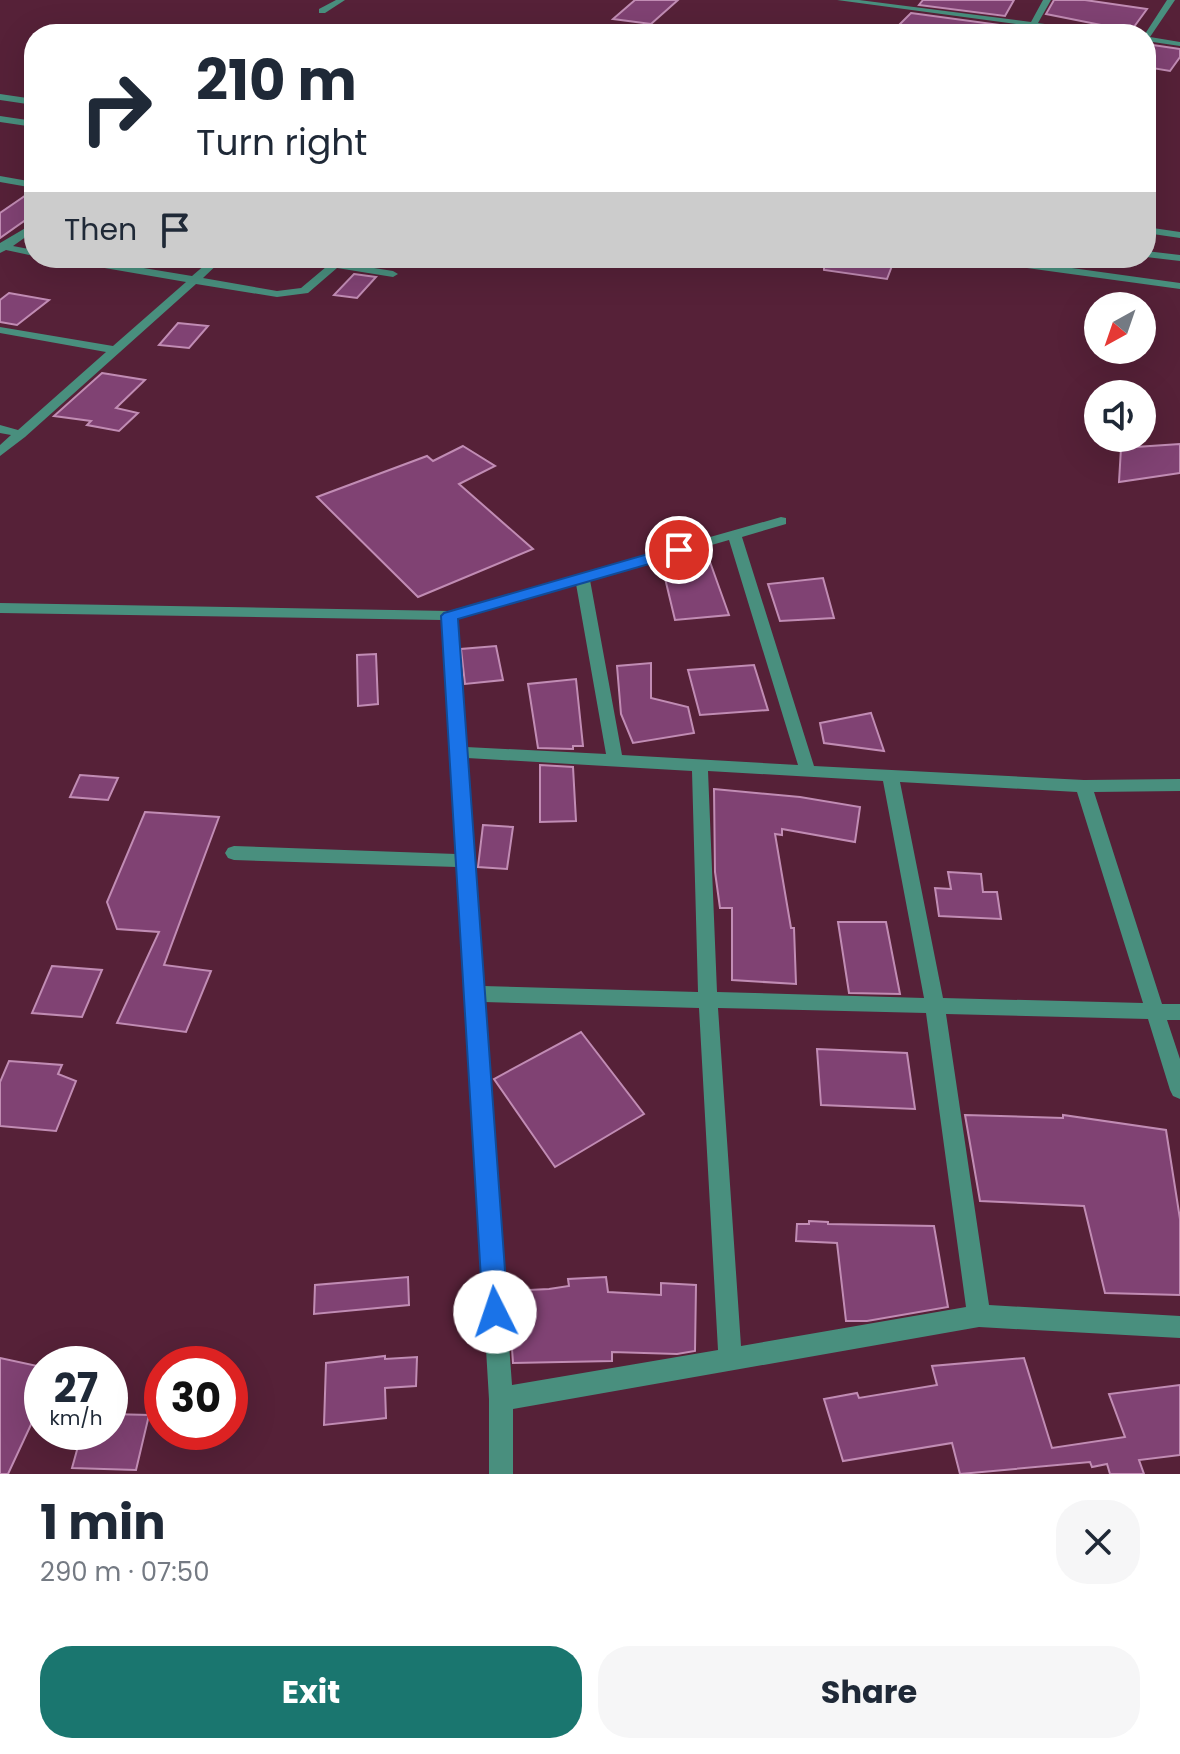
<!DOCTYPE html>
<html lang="en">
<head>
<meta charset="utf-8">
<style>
	body { margin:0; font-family:Poppins,sans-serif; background:#f6f6f7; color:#1f2937; height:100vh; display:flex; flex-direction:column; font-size:30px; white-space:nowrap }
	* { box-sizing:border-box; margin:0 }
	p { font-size:26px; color:#747a83 }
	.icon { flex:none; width:44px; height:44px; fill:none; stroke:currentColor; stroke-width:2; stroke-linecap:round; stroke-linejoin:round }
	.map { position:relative; height:1474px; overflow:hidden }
	.sheet { display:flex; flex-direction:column; background:#fff; flex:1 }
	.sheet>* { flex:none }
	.guide { position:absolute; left:24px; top:24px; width:1132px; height:244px; border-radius:32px; box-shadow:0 8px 32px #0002; background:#fff; color:#1f2937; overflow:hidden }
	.needle { width:52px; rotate:220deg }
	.tools { position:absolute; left:1084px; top:292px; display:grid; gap:16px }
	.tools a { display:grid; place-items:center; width:72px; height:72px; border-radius:50%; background:#fff; box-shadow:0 8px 32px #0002; font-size:40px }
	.speed { position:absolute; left:24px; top:1346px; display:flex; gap:16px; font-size:40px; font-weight:700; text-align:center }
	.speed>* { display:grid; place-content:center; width:104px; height:104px; border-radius:50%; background:#fff; box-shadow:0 8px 32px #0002; line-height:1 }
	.speed small { font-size:20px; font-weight:400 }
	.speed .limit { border:12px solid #d22; background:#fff; color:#111 }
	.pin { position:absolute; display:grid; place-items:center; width:68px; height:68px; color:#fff; margin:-34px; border:4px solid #fff; border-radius:50%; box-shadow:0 2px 8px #0007 }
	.me { position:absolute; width:88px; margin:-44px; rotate:356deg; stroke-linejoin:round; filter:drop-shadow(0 0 6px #0008) }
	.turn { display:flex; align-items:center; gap:28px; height:168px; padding:0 40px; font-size:36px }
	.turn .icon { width:104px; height:104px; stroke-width:2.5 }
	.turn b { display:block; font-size:56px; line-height:68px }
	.then { display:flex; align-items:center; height:76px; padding:0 40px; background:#0003; gap:16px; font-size:30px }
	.round { display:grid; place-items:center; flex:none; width:84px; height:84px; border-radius:32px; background:#f6f6f7 }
	.summary { display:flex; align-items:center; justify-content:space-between; height:136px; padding:0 40px }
	h1 { font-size:48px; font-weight:700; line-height:60px }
	.button { display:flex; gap:16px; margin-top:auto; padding:16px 40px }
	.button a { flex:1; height:92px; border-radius:32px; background:#1a766f; color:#fff; font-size:32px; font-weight:700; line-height:92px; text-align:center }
	.button a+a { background:#f6f6f7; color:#1f2937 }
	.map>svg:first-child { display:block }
	.building { fill:#804273; stroke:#c18cb4; stroke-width:2 }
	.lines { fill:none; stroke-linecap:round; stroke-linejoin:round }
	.minor { fill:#498f7e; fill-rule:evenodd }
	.route { fill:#1a73e8; stroke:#114b97; stroke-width:2 }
</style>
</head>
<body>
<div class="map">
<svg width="1180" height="1474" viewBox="0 0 1180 1474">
	<rect width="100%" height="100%" fill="#562138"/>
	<!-- building -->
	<g class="building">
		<path d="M635,0H678L651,24L613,19Z"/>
		<path d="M923,0H1014L1005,16L919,5Z"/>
		<path d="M1054,0H1085L1147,9L1131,31L1046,14Z"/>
		<path d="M911,13L1000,25L996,32L981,30L978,34L899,25Z"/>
		<path d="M1146,44L1180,49V57L1170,71L1146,67Z"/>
		<path d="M32,191L34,214L0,238V213Z"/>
		<path d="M824,258H895L887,279L824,270Z"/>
		<path d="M354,274L376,277L357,298L334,295Z"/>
		<path d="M9,293L49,300L17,325L0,322V300Z"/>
		<path d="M178,323L208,326L189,348L159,345Z"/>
		<path d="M102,373L145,380L116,408L138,413L119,431L87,425L91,421L54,416Z"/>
		<path d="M1180,444V473L1119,482L1121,448Z"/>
		<path d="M463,446L495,466L459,484L533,549L418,597L317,497L427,456L433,461Z"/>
		<path d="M710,562L729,615L675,620L664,574Z"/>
		<path d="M823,578L834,618L780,621L768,584Z"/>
		<path d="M496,646L503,680L465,684L461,649Z"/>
		<path d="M376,654L378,704L358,706L357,655Z"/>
		<path d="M651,663V698L688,707L694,733L633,743L621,714L617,666Z"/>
		<path d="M754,665L768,710L700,715L688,670Z"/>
		<path d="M576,679L583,746H573V749L538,748L528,684Z"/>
		<path d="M871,713L884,751L824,743L820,723Z"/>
		<path d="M540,765L573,767L576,821L540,822Z"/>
		<path d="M80,775L118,778L108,800L70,797Z"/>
		<path d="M714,789L800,797L860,807L855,842L782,829V835L775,834L791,928H794L796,984L732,980V908H720L715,872Z"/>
		<path d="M145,812L219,817L164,965L211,971L186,1032L117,1023L159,932L117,929L107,902Z"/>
		<path d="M483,825L513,827L507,869L478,867Z"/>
		<path d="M948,872L981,874L983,892H997L1001,919L939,916L935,888L951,889Z"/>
		<path d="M838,922H886L900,994L849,993Z"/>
		<path d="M52,966L102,970L82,1017L32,1013Z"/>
		<path d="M581,1032L644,1114L555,1167L494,1079Z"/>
		<path d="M817,1049L907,1053L915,1109L821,1105Z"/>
		<path d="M9,1061L62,1065L58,1074L76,1081L56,1131L0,1126V1082Z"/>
		<path d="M965,1115L1063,1118V1115L1166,1130L1180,1219V1295L1105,1293L1084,1206L980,1201Z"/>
		<path d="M809,1221L828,1222V1224L934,1226L948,1307L867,1321H846L837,1243L796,1241L797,1224H809Z"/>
		<path d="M408,1277L409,1305L314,1314L315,1285Z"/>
		<path d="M606,1277L608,1292L661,1295V1283L696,1285L695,1351L677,1354L612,1352V1361L513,1363L508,1291L549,1289L569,1286L568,1279Z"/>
		<path d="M385,1356V1359L417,1357L416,1386L385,1388L386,1418L324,1425L326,1363Z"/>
		<path d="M0,1358L42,1367V1401L8,1474H0Z"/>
		<path d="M1024,1358L1052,1448L1125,1437L1109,1394L1180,1385V1455L1139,1460L1144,1474H1110L1107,1464L1092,1467L1090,1462L960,1474L952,1443L843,1461L824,1399L857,1393L859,1398L937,1385L932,1366Z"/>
		<path d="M110,1414L149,1415L136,1470L72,1468L82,1432H110Z"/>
	</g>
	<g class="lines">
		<!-- minor -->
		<g class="minor">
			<path d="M336,0H345L325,13H319V9Z"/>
			<path d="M837,0H859L1031,22L1043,0H1051L1038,23L1114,34H1091Z"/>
			<path d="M1167,0H1175L1150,37L1180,42V46L1146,41L1145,34Z"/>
			<path d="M0,94L34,99V105L0,100Z"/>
			<path d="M0,116L34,121V127L0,122Z"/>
			<path d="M0,176L34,182V188L0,182Z"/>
			<path d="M34,223V231L13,246L34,250V256L6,250L0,253V243Z"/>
			<path d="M1146,227L1180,232V238L1146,233Z"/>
			<path d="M1146,251L1180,255V261L1146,257Z"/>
			<path d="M59,258H83L192,276L213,258H224L203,278L277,291L301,288L326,267L286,258H311L393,271L398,274L393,277L337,268L308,293L277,297L196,284L25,437L0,456V445L11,435L0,433V425L18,430L106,352L0,333V327L113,346L186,282L64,261Z"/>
			<path d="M972,258H1000L1180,283V289L977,261Z"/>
			<path d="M781,517L786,518V524L742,537L814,766L1084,780L1180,779V791L1094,792L1162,1004H1180V1020H1167L1180,1059V1099L1173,1096L1170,1090L1148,1019L946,1014L989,1305L1180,1316V1338L979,1327L513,1409V1474H489V1399L457,867L234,860L228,858L225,853L228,848L234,846L456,854L442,620L0,613V603L449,611ZM729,540L798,765L622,755L590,580ZM576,584L606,754L466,747L456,619ZM467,758L692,771L698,992L483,986ZM708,771L883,781L924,998L717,992ZM900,782L1077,792L1143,1003L943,998ZM484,1002L699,1008L718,1350L512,1385ZM718,1008L926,1013L966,1307L741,1346Z"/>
		</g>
	</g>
	<!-- route -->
	<path class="route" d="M679,545L686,550L684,554L458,619L508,1312L505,1321L495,1325L486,1321L483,1312L441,616L444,613Z"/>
</svg>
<div class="tools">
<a><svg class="needle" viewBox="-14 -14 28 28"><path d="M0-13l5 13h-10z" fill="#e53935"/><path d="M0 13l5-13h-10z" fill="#747a83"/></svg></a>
<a><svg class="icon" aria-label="sound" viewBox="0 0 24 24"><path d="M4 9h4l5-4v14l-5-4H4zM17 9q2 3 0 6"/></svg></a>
</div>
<div class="speed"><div>27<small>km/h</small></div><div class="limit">30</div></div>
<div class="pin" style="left:679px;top:550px;background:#d93025"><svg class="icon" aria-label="arrive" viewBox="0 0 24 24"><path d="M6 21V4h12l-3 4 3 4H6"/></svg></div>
<svg class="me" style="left:495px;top:1312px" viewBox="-20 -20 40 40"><circle r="19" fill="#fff"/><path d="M0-13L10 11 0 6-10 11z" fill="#1a73e8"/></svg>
<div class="guide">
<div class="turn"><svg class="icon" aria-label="right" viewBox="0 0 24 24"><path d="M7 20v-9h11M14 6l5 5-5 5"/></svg><div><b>210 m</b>Turn right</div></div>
<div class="then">Then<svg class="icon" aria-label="arrive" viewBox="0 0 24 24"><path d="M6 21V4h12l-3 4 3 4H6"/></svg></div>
</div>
</div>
<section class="sheet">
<div class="summary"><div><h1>1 min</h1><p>290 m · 07:50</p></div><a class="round"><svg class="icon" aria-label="close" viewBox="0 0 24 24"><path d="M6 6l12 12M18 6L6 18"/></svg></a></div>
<div class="button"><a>Exit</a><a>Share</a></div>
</section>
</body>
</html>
